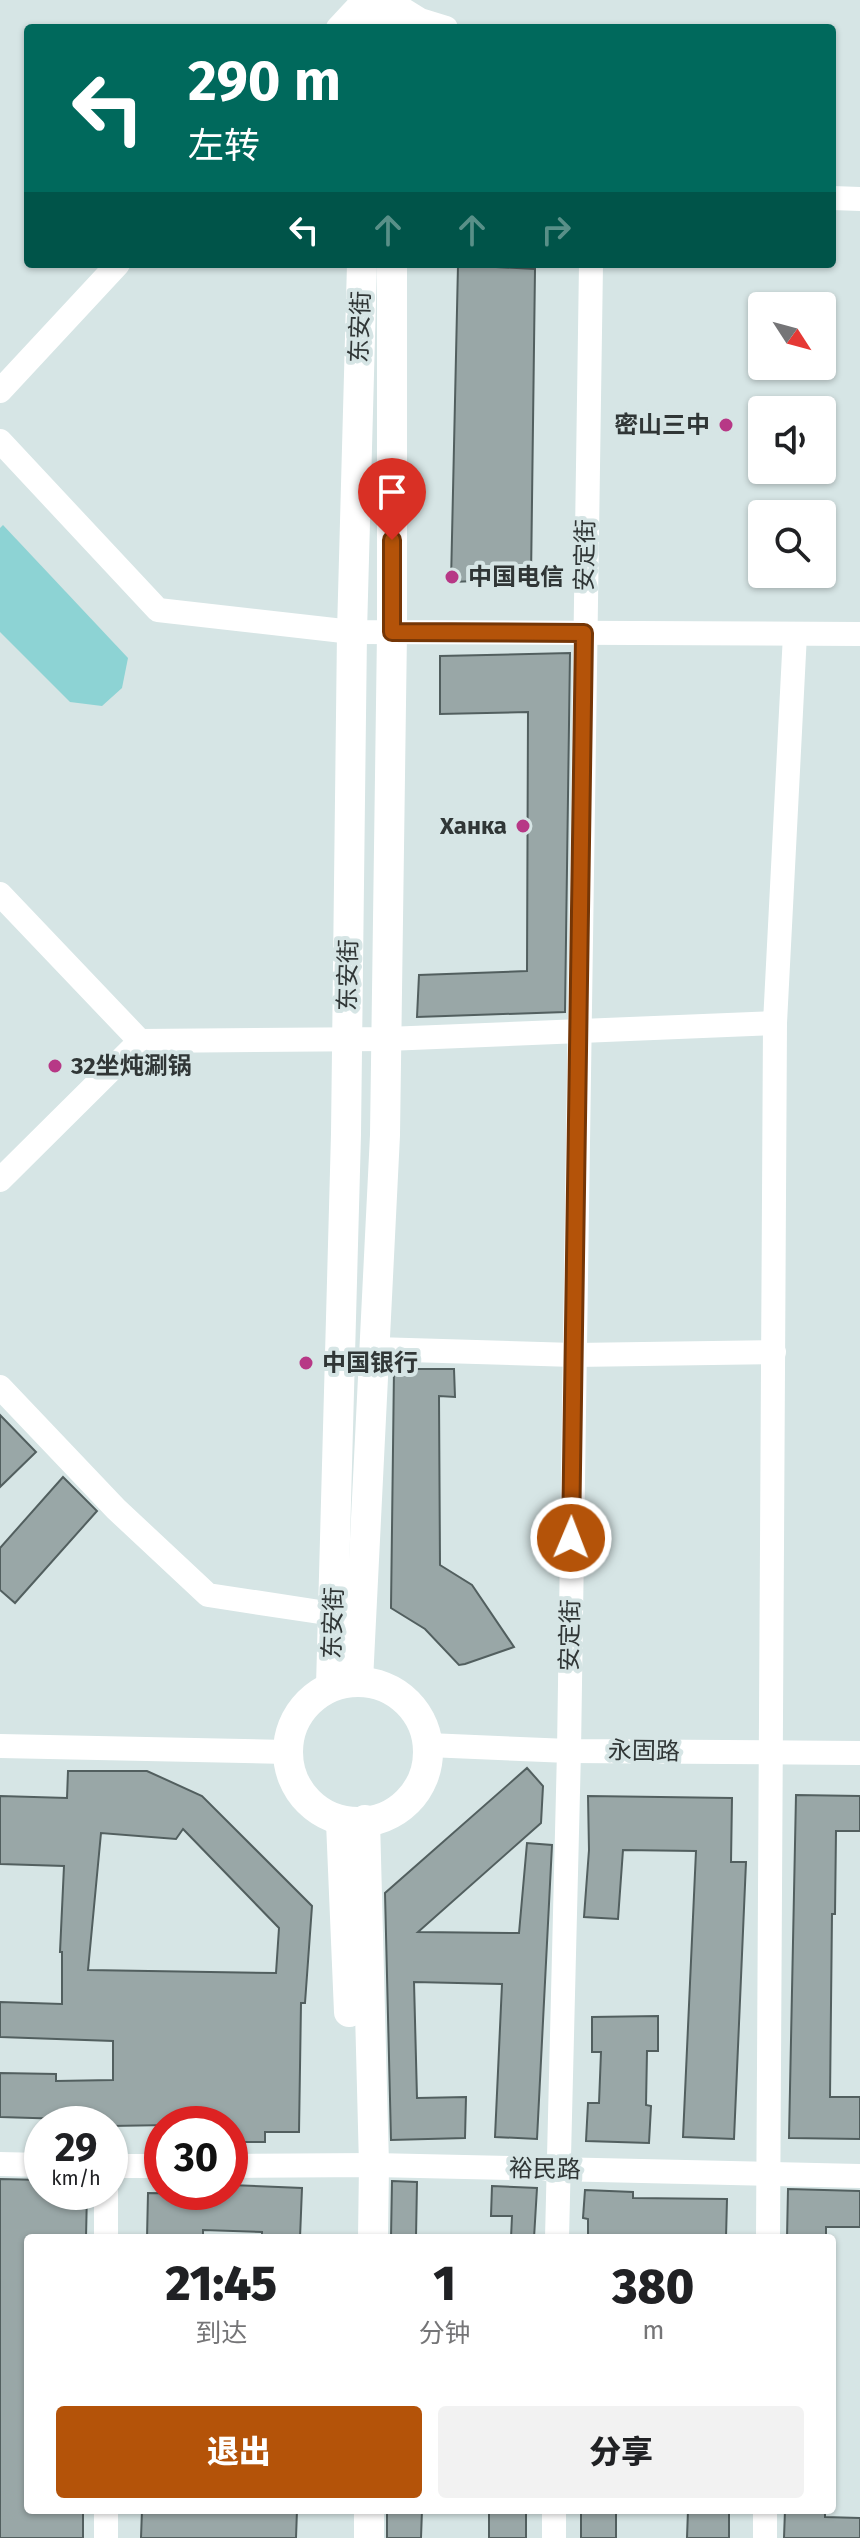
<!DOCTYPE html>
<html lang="zh">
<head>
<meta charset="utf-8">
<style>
	body { margin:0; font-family:"Fira Sans","Noto Sans SC",sans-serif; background:#f2f2f2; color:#202124; height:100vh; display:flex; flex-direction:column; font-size:30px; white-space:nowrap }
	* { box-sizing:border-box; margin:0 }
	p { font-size:26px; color:#757577 }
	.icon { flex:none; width:44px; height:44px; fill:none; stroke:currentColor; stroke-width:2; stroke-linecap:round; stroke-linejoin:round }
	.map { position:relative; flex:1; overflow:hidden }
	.sheet { position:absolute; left:24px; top:2234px; width:812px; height:280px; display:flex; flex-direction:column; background:#fff; border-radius:8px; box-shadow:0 2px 6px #0004 }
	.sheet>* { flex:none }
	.hud { position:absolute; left:24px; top:24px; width:812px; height:244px; border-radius:8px; box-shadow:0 2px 6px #0004; background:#00695c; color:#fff; overflow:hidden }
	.needle { width:52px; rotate:126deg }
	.buttons { position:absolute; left:748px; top:292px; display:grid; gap:16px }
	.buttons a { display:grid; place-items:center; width:88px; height:88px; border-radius:8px; background:#fff; box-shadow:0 2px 6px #0004; font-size:40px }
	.speed { position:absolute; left:24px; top:2106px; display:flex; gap:16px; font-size:40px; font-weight:700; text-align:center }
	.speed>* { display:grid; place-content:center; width:104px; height:104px; border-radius:50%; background:#fff; box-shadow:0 2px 6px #0004; line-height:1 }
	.speed small { font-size:20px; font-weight:400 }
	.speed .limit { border:12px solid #d22; background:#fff; color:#111 }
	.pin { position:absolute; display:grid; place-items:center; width:68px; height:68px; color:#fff; margin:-82px -34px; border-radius:50% 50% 50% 0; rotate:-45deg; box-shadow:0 0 8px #0007 }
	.pin .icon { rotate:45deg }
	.me { position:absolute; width:88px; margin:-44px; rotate:1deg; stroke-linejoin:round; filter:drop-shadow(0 0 6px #0008) }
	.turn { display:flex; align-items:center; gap:28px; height:168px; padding:0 32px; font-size:36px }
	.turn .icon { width:104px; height:104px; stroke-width:2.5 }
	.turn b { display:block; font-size:56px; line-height:68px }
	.lanes { display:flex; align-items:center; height:76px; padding:0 32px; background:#0003; justify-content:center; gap:40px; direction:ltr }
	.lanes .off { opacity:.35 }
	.eta { display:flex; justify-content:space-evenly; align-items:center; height:136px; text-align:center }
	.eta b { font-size:48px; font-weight:800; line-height:56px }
	.button { display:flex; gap:16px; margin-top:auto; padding:16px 32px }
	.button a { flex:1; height:92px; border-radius:8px; background:#b45309; color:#fff; font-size:32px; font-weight:800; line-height:92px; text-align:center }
	.button a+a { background:#f2f2f2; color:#202124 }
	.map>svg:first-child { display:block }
	.green { fill:#8dd3d4 }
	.building { fill:#99a7a7; stroke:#525f5f; stroke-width:2; fill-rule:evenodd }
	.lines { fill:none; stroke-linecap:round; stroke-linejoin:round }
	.minor { stroke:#fff; stroke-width:24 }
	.major { stroke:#fff; stroke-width:30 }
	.route-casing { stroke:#753606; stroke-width:20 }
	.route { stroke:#b45309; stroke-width:14 }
	.poi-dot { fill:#b73886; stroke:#d6e5e5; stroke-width:3 }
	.labels { text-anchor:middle; stroke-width:8; stroke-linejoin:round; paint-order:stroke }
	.street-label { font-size:24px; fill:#303636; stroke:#d6e5e5 }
	.poi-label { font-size:24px; font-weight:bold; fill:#303636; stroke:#d6e5e5; text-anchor:start }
</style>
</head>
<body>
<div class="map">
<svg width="860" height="2538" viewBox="0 0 860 2538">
	<rect width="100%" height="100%" fill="#d6e5e5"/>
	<!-- green -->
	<path class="green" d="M3,525L128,658L122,688L102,706L70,702L0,632V528Z"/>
	<!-- building -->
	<g class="building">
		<path d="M458,265L535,269L531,579L451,582Z"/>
		<path d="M570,653L565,1012L417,1017L419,975L527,971L528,712L440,714V656Z"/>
		<path d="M394,1369H454L455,1397L439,1396L440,1565L472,1585L514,1647L465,1664L459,1665L425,1629L391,1608Z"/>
		<path d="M0,1415L36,1452L0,1487Z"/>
		<path d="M63,1477L97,1511L15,1603L0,1590V1548Z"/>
		<path d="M527,1768L543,1786L541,1823L418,1932L519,1933L527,1843L552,1845L537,2139L495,2137L502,1984L414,1982L417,2098L466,2097L465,2138L391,2140L385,1893Z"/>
		<path d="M68,1771H147L202,1796L312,1906L305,2003H301L299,2132H265V2142H230V2124L110,2126V2124H65V2119L0,2117V2073L56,2074V2081L113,2080V2041L0,2037V2002L62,2004V1952H60L64,1866L0,1864V1796L67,1798ZM183,1829L279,1928L276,1973L88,1970L101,1833L176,1839Z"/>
		<path d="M796,1795L860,1796V1831H836L835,1914H832L830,2097H860V2139L789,2138Z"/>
		<path d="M588,1796L732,1798L731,1862H746L734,2139L683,2137L696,1851L623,1850L618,1919L584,1917L589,1850Z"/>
		<path d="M658,2016V2051H647L646,2105L651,2106L649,2143L586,2141L588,2103H599L601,2052H592V2017Z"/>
		<path d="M0,2179L42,2180V2192H87L86,2238H28V2510H83V2538H0Z"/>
		<path d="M392,2181L417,2182L416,2238H391Z"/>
		<path d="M230,2185L302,2188L300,2238H262V2232L203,2230V2238H147L148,2193L226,2194L230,2192Z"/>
		<path d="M492,2186L537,2188L534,2238H511L512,2216H491Z"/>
		<path d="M788,2189L860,2191V2227H826V2238H787Z"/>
		<path d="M585,2190L633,2192V2198L727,2199L726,2238H588V2219L583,2218Z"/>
		<path d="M142,2510H297L296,2538H141Z"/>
		<path d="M387,2510H422L421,2538H387Z"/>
		<rect x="489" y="2510" width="37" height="28"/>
		<rect x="581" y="2510" width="35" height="28"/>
		<path d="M688,2510H729V2538H687Z"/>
		<path d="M785,2510H825V2517L860,2518V2538H784Z"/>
	</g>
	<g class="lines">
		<!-- minor -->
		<g class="minor">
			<path d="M388,0L420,20L446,28"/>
			<path d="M338,28L364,0"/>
			<path d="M832,198L860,199"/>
			<path d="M0,391L118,264"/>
			<path d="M0,441L158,610L352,632L860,634"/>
			<path d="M0,894L140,1041"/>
			<path d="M0,1180L140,1041L387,1039L775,1023"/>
			<path d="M375,1349L574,1355L774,1352"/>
			<path d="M0,1387L116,1509L208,1595L333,1614"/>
			<path d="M428,1745L569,1751L860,1753"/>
			<path d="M0,1746L287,1752"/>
			<path d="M0,2164L42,2165"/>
			<path d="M110,2166H162"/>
			<path d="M230,2166L374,2165L860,2176"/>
			<path d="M106,2238V2192"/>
			<path d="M557,2238L569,1751L591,264"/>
			<path d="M768,2238L775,1023L795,634"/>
			<path d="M106,2538V2510"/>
			<path d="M554,2538V2510"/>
			<path d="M765,2538V2510"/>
		</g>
		<!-- major -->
		<g class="major">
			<path d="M368,28V0"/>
			<path d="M392,28V0"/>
			<path d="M358,1681L385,1135L392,632V264"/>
			<circle cx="358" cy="1752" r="70"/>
			<path d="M331,1686L346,1134L352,632L362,264"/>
			<path d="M365,1820L374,2165L373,2238"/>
			<path d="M341,1822L349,2012"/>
			<path d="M369,2538V2510"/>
		</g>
	</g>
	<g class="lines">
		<defs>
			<path id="route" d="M392,540V632L584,633L571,1538"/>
		</defs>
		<!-- route casing -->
		<use href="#route" class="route-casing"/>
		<!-- route -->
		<use href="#route" class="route"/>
	</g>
	<!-- markers -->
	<g class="poi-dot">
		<circle cx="726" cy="425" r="8"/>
		<circle cx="452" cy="577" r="8"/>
		<circle cx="523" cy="826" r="8"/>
		<circle cx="55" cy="1066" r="8"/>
		<circle cx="306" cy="1363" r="8"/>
	</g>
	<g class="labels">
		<!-- street labels -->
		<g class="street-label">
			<text transform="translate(360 327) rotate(-88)" y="8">东安街</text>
			<text transform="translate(585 555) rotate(-89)" y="8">安定街</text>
			<text transform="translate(348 975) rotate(-89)" y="8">东安街</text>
			<text transform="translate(333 1623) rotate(-88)" y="8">东安街</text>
			<text transform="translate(570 1635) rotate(-89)" y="8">安定街</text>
			<text transform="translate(644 1751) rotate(1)" y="8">永固路</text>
			<text transform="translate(545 2169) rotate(1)" y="8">裕民路</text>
		</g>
		<!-- poi labels -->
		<g class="poi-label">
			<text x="710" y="433" text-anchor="end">密山三中</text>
			<text x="468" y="585">中国电信</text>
			<text x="507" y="834" text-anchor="end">Ханка</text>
			<text x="71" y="1074">32坐炖涮锅</text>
			<text x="322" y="1371">中国银行</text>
		</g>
	</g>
</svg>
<div class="buttons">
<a><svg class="needle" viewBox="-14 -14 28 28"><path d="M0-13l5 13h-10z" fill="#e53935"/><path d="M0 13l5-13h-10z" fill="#757577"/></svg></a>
<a><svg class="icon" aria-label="sound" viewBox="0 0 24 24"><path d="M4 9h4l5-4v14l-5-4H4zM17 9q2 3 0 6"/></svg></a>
<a><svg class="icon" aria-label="search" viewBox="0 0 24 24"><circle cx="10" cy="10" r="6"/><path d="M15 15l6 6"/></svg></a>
</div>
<div class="speed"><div>29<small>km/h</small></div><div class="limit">30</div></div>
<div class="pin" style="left:392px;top:540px;background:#d93025"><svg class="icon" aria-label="arrive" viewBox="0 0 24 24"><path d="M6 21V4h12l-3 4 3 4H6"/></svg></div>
<svg class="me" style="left:571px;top:1538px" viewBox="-20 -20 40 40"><circle r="17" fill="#b45309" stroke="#fff" stroke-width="3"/><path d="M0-11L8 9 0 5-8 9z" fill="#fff"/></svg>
<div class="hud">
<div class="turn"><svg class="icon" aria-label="left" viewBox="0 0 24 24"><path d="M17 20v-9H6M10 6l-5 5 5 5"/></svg><div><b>290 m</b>左转</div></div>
<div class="lanes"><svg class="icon" aria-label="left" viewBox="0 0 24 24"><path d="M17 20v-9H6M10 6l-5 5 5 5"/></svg><svg class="icon off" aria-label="ahead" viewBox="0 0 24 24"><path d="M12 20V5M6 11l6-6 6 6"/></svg><svg class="icon off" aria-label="ahead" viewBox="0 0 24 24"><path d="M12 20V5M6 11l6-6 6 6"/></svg><svg class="icon off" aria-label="right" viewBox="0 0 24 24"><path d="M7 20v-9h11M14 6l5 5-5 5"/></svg></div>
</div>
<section class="sheet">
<div class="eta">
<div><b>21:45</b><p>到达</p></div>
<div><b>1</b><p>分钟</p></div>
<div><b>380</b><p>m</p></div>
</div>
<div class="button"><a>退出</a><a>分享</a></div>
</section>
</div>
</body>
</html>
